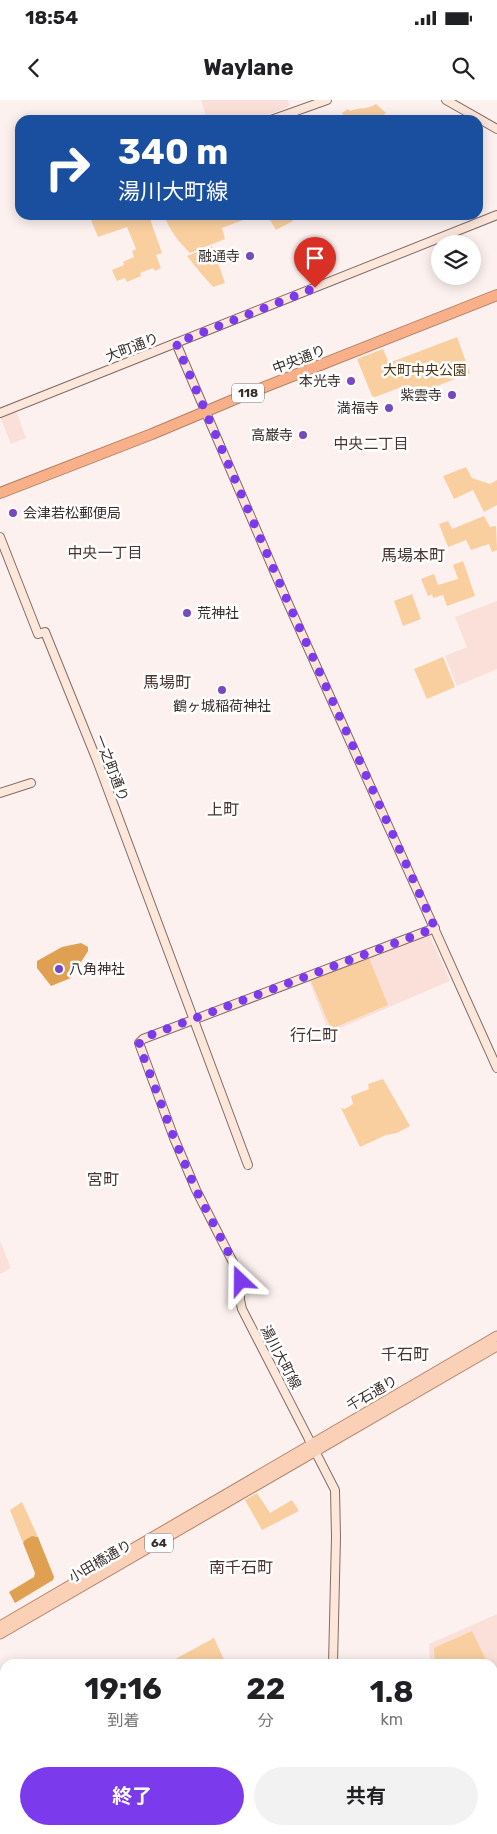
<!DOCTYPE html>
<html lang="ja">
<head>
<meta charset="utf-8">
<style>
	body { margin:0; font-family:Rubik,"Noto Sans JP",sans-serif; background:#f2f2f2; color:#202124; height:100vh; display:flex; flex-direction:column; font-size:19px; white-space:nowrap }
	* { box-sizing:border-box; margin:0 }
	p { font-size:16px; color:#757577 }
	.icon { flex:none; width:28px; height:28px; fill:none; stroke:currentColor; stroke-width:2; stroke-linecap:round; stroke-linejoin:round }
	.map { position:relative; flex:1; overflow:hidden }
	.side { position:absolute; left:0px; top:1559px; width:498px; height:176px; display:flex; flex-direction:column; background:#fff; border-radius:15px 15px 0 0; box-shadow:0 2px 12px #0003 }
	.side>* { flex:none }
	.guide { position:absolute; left:15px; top:15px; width:468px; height:105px; border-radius:15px; box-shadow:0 2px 12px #0003; background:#1a4fa0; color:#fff; overflow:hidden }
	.buttons { position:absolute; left:431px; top:135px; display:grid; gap:10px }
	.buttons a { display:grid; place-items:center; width:50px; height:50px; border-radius:50%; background:#fff; box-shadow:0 2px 12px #0003; font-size:25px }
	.pin { position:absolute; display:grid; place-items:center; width:42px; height:42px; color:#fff; margin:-51px -21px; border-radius:50% 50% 50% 0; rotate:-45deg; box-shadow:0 0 5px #0007 }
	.pin .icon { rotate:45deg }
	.me { position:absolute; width:55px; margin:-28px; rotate:337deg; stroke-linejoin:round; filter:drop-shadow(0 0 4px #0008) }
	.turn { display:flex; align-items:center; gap:18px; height:105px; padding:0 20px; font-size:22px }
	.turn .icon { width:65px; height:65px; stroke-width:2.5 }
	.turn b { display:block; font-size:35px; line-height:42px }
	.eta { display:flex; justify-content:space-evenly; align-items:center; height:85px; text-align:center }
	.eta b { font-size:30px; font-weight:700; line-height:35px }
	.cta { display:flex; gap:10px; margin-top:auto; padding:10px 20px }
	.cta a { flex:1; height:58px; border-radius:30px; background:#7c3aed; color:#fff; font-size:20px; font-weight:700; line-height:58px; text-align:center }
	.cta a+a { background:#f2f2f2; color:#202124 }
	.status { display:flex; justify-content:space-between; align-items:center; height:35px; padding:0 25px; background:#fff; direction:ltr }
	.status svg { height:14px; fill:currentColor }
	header { display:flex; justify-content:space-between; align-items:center; height:65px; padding:0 20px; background:#fff; font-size:22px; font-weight:700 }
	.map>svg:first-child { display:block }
	.built { fill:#fbe0da }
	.green { fill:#f9cf9f }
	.forest { fill:#dfa051 }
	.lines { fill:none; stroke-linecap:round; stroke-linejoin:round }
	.secondary-casing { stroke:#836c68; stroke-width:10 }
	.primary-casing { stroke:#b48267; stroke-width:11 }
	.highway-casing { stroke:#b48267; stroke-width:12 }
	.secondary { stroke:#fde7db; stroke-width:8 }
	.primary { stroke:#fad0b7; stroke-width:9 }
	.highway { stroke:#f7b087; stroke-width:10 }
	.route { stroke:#7c3aed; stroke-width:9; stroke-dasharray:0 16.2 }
	.poi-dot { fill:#7649c1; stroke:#fff; stroke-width:2 }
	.labels { text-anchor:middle; stroke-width:5; stroke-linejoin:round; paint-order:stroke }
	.shield { fill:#fff; stroke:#736c6b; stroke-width:1 }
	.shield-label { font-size:12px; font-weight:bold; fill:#372d2b }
	.poi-label { font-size:14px; fill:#372d2b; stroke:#fff; text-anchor:end }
	.street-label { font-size:14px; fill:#372d2b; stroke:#fff }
	.park-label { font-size:14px; fill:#4c3211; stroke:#fff }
	.neighbourhood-label { font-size:15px; fill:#493531; stroke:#fff }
	.quarter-label { font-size:16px; fill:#493531; stroke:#fff }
</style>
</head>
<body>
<div class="status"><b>18:54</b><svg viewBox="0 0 49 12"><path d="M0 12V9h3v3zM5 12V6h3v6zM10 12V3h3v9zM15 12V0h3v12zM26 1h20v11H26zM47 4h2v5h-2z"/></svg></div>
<header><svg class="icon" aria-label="back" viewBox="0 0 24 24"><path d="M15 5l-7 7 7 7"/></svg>Waylane<svg class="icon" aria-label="search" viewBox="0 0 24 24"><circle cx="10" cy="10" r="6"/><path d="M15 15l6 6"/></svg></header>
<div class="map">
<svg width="497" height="1734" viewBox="0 0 497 1734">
	<rect width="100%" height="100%" fill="#fcf1ef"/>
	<!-- built -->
	<g class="built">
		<path d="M201,0H288L290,6L255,20H207Z"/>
		<path d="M14,311L17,313L26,338L11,344L0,317Z"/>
		<path d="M497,501V569L457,586L445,556L467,547L455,517Z"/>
		<path d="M429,834L450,881L329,933L309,880Z"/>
		<path d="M0,1141L11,1168L0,1174Z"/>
		<path d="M497,1514V1627L493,1630L492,1564H430L429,1544Z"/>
	</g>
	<!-- green -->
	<g class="green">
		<path d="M376,4L386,13L378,20H347L342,13L348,9L350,11C359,7 368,10 376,4Z"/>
		<path d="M89,115H151V122L162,153L156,155L161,168L155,171L153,168L140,173L141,176L127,182L125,178L117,181L112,170L124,165L123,162L134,157L132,151L136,149L127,127L98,137Z"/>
		<path d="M164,115H241L243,120L222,128L225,139L190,153C178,141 170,131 164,115Z"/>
		<path d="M267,115H290L293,121L276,130Z"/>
		<path d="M212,146L225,183L213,187L199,171L187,156Z"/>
		<path d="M457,237L470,273L412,296L407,285L375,297L372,296L357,259L383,249L389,263Z"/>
		<path d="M466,367L472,378L490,384L497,380V405L484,412L473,390L454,399L443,376Z"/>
		<path d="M484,416L490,427L496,426L497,450L492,452L489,444L471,450L466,440L448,447L439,424L448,421L452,429Z"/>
		<path d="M463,461L475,496L447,506L443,495L433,498L432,494L428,496L421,479L434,474L438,485L458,479L453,465Z"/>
		<path d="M412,494L421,519L403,526L394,501Z"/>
		<path d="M443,557L455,587L427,599L414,569Z"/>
		<path d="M369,858L388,905L331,929L311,881Z"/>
		<path d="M383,979L410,1026L397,1033L386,1035L360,1047L341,1008L345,1009L353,1004L351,996L369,989L368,984Z"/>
		<path d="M257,1393L270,1413L292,1400L299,1411L262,1430L245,1400Z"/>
		<path d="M22,1402L38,1437L35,1436L25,1440L23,1443L10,1410Z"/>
		<path d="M472,1531L488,1564H435L434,1548Z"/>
		<path d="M214,1538L226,1564H166Z"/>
	</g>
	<!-- forest -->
	<g class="forest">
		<path d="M81,843L88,847V851L71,878L51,886L37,868V861L62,847Z"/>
		<path d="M32,1436L38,1437L54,1477L53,1480L15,1503L9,1492L34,1477L35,1473L23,1443L25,1440Z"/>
	</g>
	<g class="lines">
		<defs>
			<g id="secondary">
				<path d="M446,0L497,29"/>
				<path d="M271,20L327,0"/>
				<path d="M176,243L287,501L497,968"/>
				<path d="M0,313L497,115"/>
				<path d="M0,437L38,534L45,532L98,663L248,1065"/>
				<path d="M0,693L31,683"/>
				<path d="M333,1564L336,1437L335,1390L242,1209L240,1200V1176L196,1090L174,1038L139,943L143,939L435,828"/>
				<path d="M0,1702L5,1711"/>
				<path d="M16,1730L18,1734"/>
				<path d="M329,1734V1730"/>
			</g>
			<g id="primary">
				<path d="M0,1526L497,1236"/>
				<path d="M0,1534L497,1246"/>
			</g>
			<path id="highway" d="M0,393L152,334L252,292L497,195"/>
		</defs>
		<!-- secondary casing -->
		<use href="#secondary" class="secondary-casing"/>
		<!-- primary casing -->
		<use href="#primary" class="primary-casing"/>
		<!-- highway casing -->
		<use href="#highway" class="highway-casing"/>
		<!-- secondary -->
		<use href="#secondary" class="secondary"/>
		<!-- primary -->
		<use href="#primary" class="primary"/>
		<!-- highway -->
		<use href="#highway" class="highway"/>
	</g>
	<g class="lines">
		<!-- route -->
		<path class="route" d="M241,1181L239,1173L196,1090L174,1038L139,945L140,941L148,936L435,828L287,500L176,243L315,188"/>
	</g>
	<!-- markers -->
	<g class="poi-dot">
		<circle cx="250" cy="156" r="5"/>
		<circle cx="351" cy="281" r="5"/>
		<circle cx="452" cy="295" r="5"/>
		<circle cx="389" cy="308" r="5"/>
		<circle cx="303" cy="335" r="5"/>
		<circle cx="13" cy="413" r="5"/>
		<circle cx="187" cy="513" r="5"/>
		<circle cx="222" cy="590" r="5"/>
		<circle cx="59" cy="869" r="5"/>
	</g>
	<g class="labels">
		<!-- shield labels -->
		<g class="shield">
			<rect x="232" y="283.5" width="32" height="19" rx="4"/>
			<rect x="145" y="1433.5" width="28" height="19" rx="4"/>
		</g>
		<g class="shield-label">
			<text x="248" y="297">118</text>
			<text x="159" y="1447">64</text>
		</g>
		<!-- poi labels -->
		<g class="poi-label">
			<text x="240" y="161">融通寺</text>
			<text x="341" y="286">本光寺</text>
			<text x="442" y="300">紫雲寺</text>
			<text x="379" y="313">満福寺</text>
			<text x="293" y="340">高巌寺</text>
			<text x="23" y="418" text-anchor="start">会津若松郵便局</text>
			<text x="197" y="518" text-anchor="start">荒神社</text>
			<text x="222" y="611" text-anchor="middle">鶴ヶ城稲荷神社</text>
			<text x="69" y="874" text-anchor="start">八角神社</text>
		</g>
		<!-- street labels -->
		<g class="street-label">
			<text transform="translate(132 247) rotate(-21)" y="5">大町通り</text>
			<text transform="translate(299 259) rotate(-21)" y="5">中央通り</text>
			<text transform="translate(112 668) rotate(69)" y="5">一之町通り</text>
			<text transform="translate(281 1257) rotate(62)" y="5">湯川大町線</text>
			<text transform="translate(372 1293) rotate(-30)" y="5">千石通り</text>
			<text transform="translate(100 1461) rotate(-30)" y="5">小田橋通り</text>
		</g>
		<!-- park labels -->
		<g class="park-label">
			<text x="425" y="275">大町中央公園</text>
		</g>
		<!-- neighbourhood labels -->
		<g class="neighbourhood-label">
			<text x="371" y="349">中央二丁目</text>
			<text x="105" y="458">中央一丁目</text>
		</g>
		<!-- quarter labels -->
		<g class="quarter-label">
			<text x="413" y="461">馬場本町</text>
			<text x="167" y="588">馬場町</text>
			<text x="223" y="715">上町</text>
			<text x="314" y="941">行仁町</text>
			<text x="103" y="1085">宮町</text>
			<text x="405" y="1260">千石町</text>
			<text x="241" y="1473">南千石町</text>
		</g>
	</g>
</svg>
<div class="buttons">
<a><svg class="icon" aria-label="layers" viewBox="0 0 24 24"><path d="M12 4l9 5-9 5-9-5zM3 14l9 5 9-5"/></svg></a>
</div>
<div class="pin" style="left:315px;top:188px;background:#d93025"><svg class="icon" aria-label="arrive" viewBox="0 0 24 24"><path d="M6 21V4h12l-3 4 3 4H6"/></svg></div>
<svg class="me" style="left:241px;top:1181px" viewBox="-20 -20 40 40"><path d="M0-17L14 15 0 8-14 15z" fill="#7c3aed" stroke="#fff" stroke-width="4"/></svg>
<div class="guide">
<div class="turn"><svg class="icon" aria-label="right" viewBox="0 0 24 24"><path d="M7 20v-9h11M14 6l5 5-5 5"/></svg><div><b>340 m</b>湯川大町線</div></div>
</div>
<section class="side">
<div class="eta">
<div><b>19:16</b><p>到着</p></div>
<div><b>22</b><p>分</p></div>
<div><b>1.8</b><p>km</p></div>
</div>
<div class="cta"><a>終了</a><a>共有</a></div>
</section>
</div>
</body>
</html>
